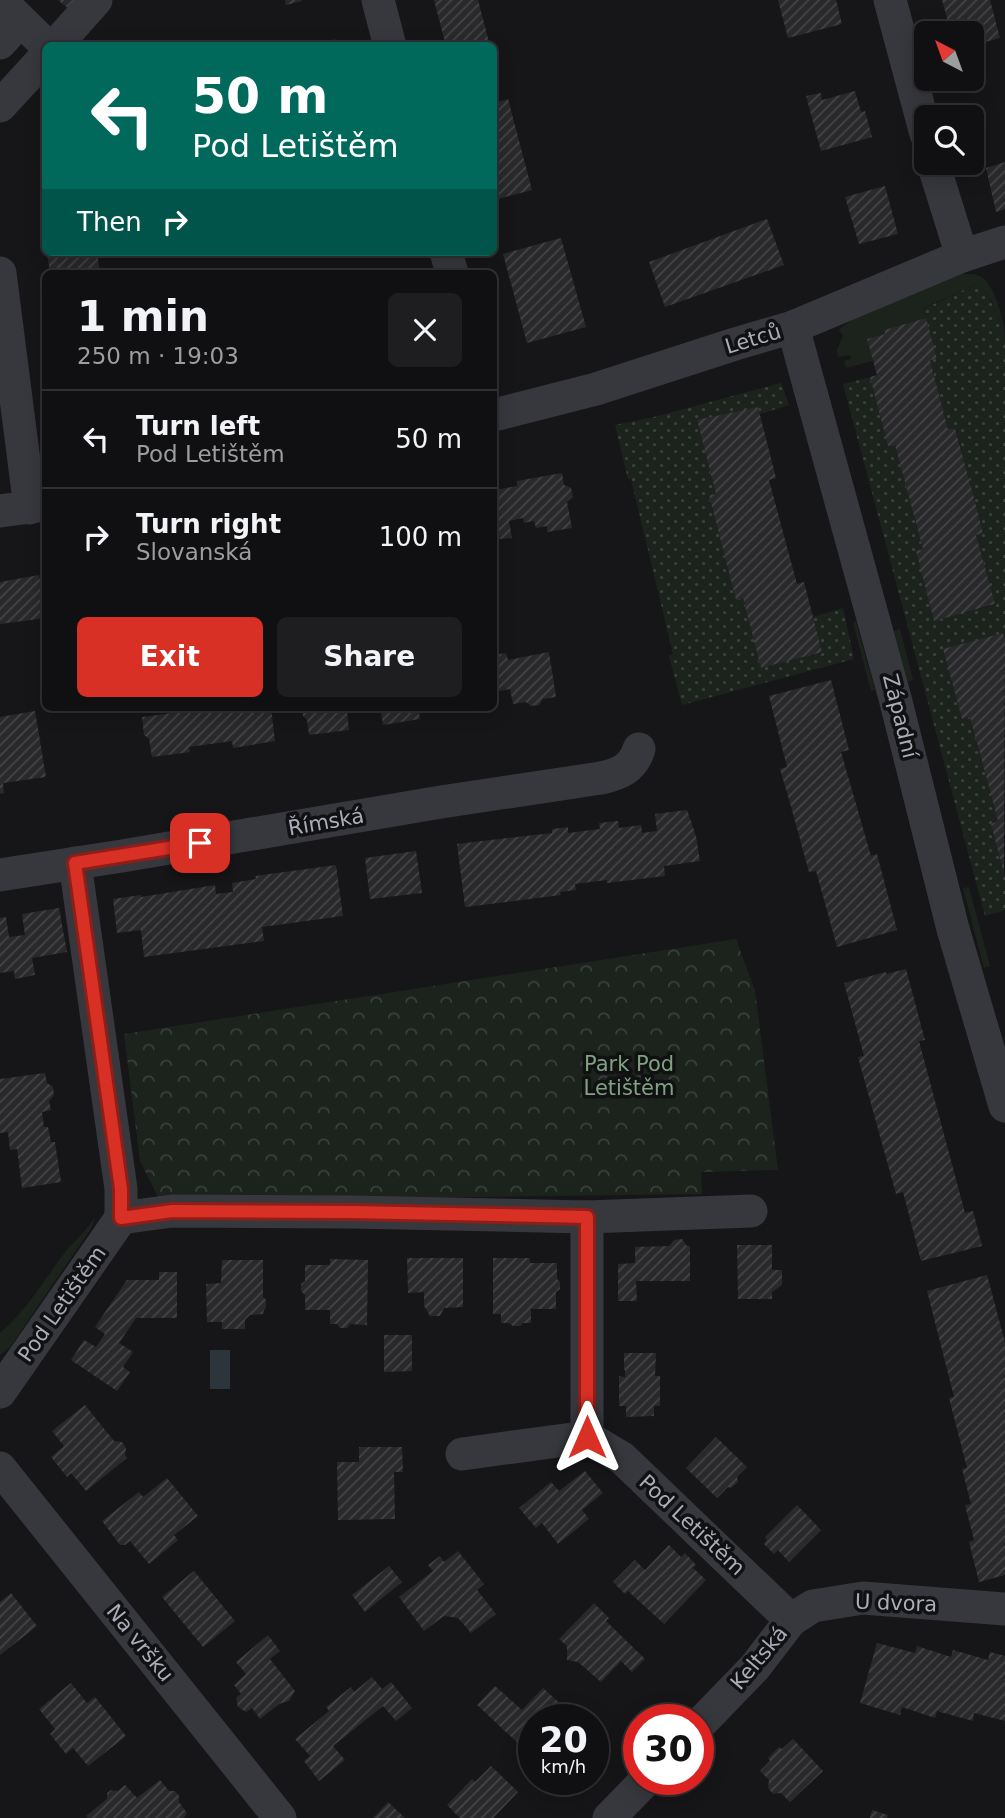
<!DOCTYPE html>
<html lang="en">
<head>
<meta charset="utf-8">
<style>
	body { margin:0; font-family:"DejaVu Sans",sans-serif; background:#1e1e20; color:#f1f3f6; height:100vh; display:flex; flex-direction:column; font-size:26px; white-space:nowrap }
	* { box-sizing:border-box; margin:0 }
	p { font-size:23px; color:#9c9d9f }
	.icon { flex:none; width:38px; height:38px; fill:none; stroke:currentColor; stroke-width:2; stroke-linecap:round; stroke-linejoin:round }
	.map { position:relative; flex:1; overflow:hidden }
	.sheet { position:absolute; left:42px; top:270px; width:455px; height:441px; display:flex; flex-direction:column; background:#101012; border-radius:10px; box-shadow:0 4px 18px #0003,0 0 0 2px #303032 }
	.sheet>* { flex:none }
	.hud { position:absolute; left:42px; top:42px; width:455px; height:214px; border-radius:10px; box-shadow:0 4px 18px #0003,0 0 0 2px #303032; background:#00695c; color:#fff; overflow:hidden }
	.needle { width:46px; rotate:319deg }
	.tools { position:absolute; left:914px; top:21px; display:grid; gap:14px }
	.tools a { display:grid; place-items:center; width:70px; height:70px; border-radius:10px; background:#101012; box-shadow:0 4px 18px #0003,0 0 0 2px #303032; font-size:35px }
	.speed { position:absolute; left:518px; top:1704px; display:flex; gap:14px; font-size:35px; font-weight:700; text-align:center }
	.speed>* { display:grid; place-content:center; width:91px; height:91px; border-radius:50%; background:#101012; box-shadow:0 4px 18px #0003,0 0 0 2px #303032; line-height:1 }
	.speed small { font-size:18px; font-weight:400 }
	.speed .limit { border:10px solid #d22; background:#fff; color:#111 }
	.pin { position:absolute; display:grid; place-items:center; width:60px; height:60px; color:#fff; margin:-30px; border-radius:14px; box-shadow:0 4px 10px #0006 }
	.me { position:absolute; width:77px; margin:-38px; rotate:0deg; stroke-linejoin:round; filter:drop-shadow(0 0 5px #0008) }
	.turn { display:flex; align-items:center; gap:24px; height:147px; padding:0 35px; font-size:32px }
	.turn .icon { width:91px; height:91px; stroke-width:2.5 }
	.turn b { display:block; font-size:49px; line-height:60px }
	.then { display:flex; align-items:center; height:66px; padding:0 35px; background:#0003; gap:14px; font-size:26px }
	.round { display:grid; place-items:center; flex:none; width:74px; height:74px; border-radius:10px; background:#1e1e20 }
	.overview { display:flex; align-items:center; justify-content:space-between; height:119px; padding:0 35px }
	h1 { font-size:42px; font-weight:700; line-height:52px }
	.primary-button { display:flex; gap:14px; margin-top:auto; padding:14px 35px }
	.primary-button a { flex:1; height:80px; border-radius:10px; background:#d93025; color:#fff; font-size:28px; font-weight:700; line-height:80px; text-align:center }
	.primary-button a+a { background:#1e1e20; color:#f1f3f6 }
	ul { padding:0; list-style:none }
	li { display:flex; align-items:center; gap:21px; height:98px; padding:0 35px; border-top:2px solid #303032 }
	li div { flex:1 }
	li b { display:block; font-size:26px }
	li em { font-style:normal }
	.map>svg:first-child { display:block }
	.grass { fill:#1c231d }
	.park { fill:url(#park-crowns) }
	.garden { fill:url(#garden-dots) }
	.water { fill:#2c353c }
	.building { fill:url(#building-hatch) }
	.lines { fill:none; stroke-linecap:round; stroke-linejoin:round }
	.minor { stroke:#37383d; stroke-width:33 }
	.route-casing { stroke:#8d1f18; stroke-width:18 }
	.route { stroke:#d93025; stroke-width:12 }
	.labels { text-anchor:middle; stroke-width:7; stroke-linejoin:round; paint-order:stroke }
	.street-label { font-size:21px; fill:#a8adb8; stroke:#111113 }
	.park-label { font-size:21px; fill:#7fa381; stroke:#111113 }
</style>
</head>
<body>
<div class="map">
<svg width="1005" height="1818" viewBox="0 0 1005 1818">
	<defs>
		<pattern id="park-crowns" width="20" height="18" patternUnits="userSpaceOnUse" patternTransform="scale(1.75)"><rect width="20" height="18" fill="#1c231d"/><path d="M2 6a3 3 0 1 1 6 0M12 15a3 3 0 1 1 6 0" fill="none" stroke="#3a403c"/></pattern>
		<pattern id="garden-dots" width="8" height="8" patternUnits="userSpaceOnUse" patternTransform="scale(1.75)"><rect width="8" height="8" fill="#1c231d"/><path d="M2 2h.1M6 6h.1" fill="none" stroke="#3a403c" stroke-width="1.8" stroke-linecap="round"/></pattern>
		<pattern id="building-hatch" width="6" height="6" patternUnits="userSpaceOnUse" patternTransform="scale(1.75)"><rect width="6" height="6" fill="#29292c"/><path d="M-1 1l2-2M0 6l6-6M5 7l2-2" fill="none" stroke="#454548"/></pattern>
	</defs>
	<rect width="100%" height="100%" fill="#161618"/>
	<!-- grass -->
	<g class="grass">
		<path d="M962,274C969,274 977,273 983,278C996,288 1005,324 1005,340C999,317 995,300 977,284L923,308L926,318L884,330L885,334L868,339L873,361L846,368L844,361L851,359L850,355L838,357L837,350L843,336L839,330L853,318Z"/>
		<path d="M856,622L875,690L871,691L853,623Z"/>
		<path d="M900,629L913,680L908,682L894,631Z"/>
		<path d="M969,887L990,966L984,968L963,888Z"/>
		<path d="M95,1217L92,1227L81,1243L10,1347L0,1355V1333C27,1311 45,1278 66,1251C76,1240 87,1230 95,1217Z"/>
	</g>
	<!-- park -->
	<path class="park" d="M736,939L755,991L778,1170L701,1172L702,1194L160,1201L140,1161L124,1034Z"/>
	<!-- garden -->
	<g class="garden">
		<path d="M977,284C994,299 999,318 1005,340V639L1003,633L943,650L962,719L970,717L998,821L991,824L1005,877V910L985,916L843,384L870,377L888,446L895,445L923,549L916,551L934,620L995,605L976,535L983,532L956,429L948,430L930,360L937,358L923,309Z"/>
		<path d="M781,383L789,405L760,414L758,407L697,421L716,494L709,496L736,600L743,598L761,668L822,652L813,617L843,608L854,659L682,705L669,656L673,654L631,479H628L615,425L654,417Z"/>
	</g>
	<!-- water -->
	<rect class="water" x="210" y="1350" width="20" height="39"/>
	<!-- building -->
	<g class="building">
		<path d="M58,0H79L70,10Z"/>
		<path d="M285,0H302V1L286,5Z"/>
		<path d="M434,0H478L490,46H446Z"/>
		<path d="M778,0H836L842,24L788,38Z"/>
		<path d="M942,0H990L1000,38L978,44L980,53L971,55V33H951Z"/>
		<path d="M335,39L337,46H316V45Z"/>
		<path d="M855,91L861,112L865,111L872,137L821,151L806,96L821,93L822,100Z"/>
		<path d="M508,99L532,190L494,200V103Z"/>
		<path d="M1005,162V209L996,212L986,168Z"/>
		<path d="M885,186L898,234L859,244L845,197Z"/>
		<path d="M40,198H46V226L44,227Z"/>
		<path d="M767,219L784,265L665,307L649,262Z"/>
		<path d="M561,238L586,327L527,343L503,254Z"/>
		<path d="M47,252H97L100,273H50Z"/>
		<path d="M926,318L937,359L930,360L948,430L955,428L974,498L983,533L976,535L995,604L934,621L916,551L923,549L895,445L888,446L870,377L877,375L867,339L885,334L884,330Z"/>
		<path d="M46,349V369H44L41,350Z"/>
		<path d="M758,407L776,478L769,480L797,584L804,582L822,652L761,668L743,598L736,600L709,495L716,494L697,420Z"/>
		<path d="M562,473L564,485L571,488L573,497L567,502L572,528L547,532V526L536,528L534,521L524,523L523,518L509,521L512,538L498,539L496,529L494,530V490L517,486V481Z"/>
		<path d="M39,575L46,618L0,624V582Z"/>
		<path d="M1003,633L1005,639L1004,874L991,824L998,821L989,787L970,717L962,719L943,649Z"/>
		<path d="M549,652L556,697L543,699L539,705L531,706L526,702L513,704L510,689L494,692V655L506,653L508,660Z"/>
		<path d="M831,680L849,750L841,752L871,856L877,854L897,930L837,947L816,871L809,872L790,803L780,769L787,767L769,696Z"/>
		<path d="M196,707H271L275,741L233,748L232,741L189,747L190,752L152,757L149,739L144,735L142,717L196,710Z"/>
		<path d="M302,707H362V709L347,711L349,730L309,735L307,720L303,716Z"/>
		<path d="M380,707H418L420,719L383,725Z"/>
		<path d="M35,711L46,777L3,783L4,793L0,794V717Z"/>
		<path d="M687,810L696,836L700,861L664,866L665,876L607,883V880L575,884L576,890L560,892L561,895L465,907L457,844L552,833V829L568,827V833L600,829L599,823L618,821L619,828L641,825L642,833L657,831L655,814Z"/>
		<path d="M416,851L422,893L370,899L365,858Z"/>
		<path d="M336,865L343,916L262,927L264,941L144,957L141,930L117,933L113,899L141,895V897L215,885L216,894L233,892L232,883L256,879L255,876Z"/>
		<path d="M59,908L67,952L32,958L35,975L15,979L14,971L0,973V918L6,917L9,937L25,935L22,914Z"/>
		<path d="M906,969L925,1040L919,1041L965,1213L973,1211L982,1246L921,1261L903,1192L896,1194L858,1057L864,1056L844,983L886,972V974Z"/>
		<path d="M45,1073L47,1083L53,1087L54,1095L49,1101L51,1110L42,1112L44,1127H48L51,1142H55L61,1182L22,1188L17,1149L10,1150L8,1132L0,1133V1079Z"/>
		<path d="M682,1239L687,1246H690V1281H636L637,1301H618V1264L635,1263V1247L669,1246L674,1240Z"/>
		<path d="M737,1245H772V1270H782V1285L772,1292V1299H738Z"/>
		<path d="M407,1258H463V1307L444,1308L440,1316H430L424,1306V1292L408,1293Z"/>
		<path d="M493,1258H530V1263H557V1279L560,1282V1289L556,1292V1309H531V1323H523L520,1326H513L509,1323H501V1314H493Z"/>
		<path d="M330,1259L368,1260L367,1325L350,1324L347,1328H340L337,1324H330V1310H305V1295L301,1291V1284L305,1281V1265H330Z"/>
		<path d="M222,1260H263V1297L266,1300V1307L264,1310L263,1314L250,1315L245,1320V1329H222V1322H207L206,1284L221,1283Z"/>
		<path d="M159,1272H177V1318H136L119,1343L133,1352L123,1367L130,1372L117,1391L71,1360L84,1340L96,1347L105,1334L95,1327L127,1280H159Z"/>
		<path d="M987,1275L1005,1342V1575L979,1582L969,1542L974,1540L965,1505L971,1504L962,1469L967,1468L949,1398L954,1397L927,1291Z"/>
		<path d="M384,1335H412V1371L384,1372Z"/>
		<path d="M624,1353H656L655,1376H660V1406H654V1416L626,1417V1406H619V1376L625,1377V1370H624Z"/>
		<path d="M85,1405L114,1441L122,1442L126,1448L125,1455L127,1458L86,1491L71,1473L67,1477L51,1457L64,1446L52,1431Z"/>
		<path d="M716,1437L747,1467L737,1477L738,1482L731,1488L728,1487L717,1498L686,1468Z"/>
		<path d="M359,1447H402L403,1472H394L395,1519L338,1520L337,1462H359Z"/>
		<path d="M585,1471L603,1493L582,1510L589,1519L558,1544L542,1523L536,1528L519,1508L551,1482L559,1491Z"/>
		<path d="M167,1478L198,1516L174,1535L178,1540L149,1564L130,1541L125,1545H120L102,1521L139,1492L143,1497Z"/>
		<path d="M797,1505L821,1530L789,1562L778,1550L774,1554L764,1544L767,1540L765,1537Z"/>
		<path d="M669,1545L681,1557L685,1553L696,1565L693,1568L706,1580L664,1624L628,1591L625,1594L613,1582L635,1560L645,1570Z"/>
		<path d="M458,1551L484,1584L477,1590L496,1614L471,1633L458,1618L444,1616L424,1631L399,1597L433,1571L428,1565L440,1556L444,1562Z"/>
		<path d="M389,1566L402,1582L365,1612L352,1595Z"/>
		<path d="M194,1571L235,1621L203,1647L162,1597Z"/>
		<path d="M11,1593L37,1626L0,1655V1602Z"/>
		<path d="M594,1603L609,1618L606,1621L645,1659L632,1672L621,1661L601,1682L578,1662L567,1660V1646L559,1639Z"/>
		<path d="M268,1635L280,1651L270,1659L295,1691L289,1701L279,1704L260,1719L252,1708L246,1712L238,1707L236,1698L241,1694L234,1685L246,1674L236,1662Z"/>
		<path d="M877,1643L915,1653L917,1646L951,1657L953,1650L988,1660L990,1652L1005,1656V1721L974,1713L973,1721L937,1711L935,1718L902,1707L900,1715L860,1703Z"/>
		<path d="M372,1677L382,1689L391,1682L412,1708L396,1721L383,1706L333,1746L345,1760L319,1781L304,1761L310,1756L295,1739L329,1711L326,1707L351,1687L354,1692Z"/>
		<path d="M71,1683L87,1703L95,1697L126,1736L88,1766L73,1748L66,1754L50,1734L55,1729L39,1709Z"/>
		<path d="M495,1686L522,1710L543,1688L578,1720H534V1758L477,1705Z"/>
		<path d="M793,1739L823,1771L790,1802L781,1793L773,1794L768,1788L769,1780L760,1771L770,1761L768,1758L779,1747L782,1749Z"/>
		<path d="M491,1766L518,1792L493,1818H460L447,1805L472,1779L475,1782Z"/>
		<path d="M160,1780L169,1791H175L179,1796V1802L187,1813L184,1818H88L86,1816L107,1799V1793L111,1790L118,1791L125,1785L137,1798Z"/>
		<path d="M388,1802L405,1818H373Z"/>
		<path d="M872,1810L888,1815L887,1818H870Z"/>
	</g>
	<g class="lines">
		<!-- minor -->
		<g class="minor">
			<path d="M378,0L390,46"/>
			<path d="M890,0L926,134"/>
			<path d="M8,8L47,46"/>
			<path d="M0,43L20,21"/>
			<path d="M55,46L96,0"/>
			<path d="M0,106L46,56"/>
			<path d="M933,163L962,256"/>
			<path d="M446,252L452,273"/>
			<path d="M0,273L30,508"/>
			<path d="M793,327L895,698L953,929L1005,1106"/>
			<path d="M494,415L596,389L735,344L793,327L962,256L1005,242"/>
			<path d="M0,511L46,505"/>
			<path d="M75,863L121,1189V1218"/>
			<path d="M0,875L122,856L441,802L601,778C620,774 633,768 639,749"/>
			<path d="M587,1217V1437L622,1458L791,1620"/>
			<path d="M0,1392L121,1218L172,1211L351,1212L587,1217L751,1211"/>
			<path d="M462,1454L587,1437"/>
			<path d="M0,1468L280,1818"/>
			<path d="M698,1726L755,1667L791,1620L813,1606L863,1598L1005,1609"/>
			<path d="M609,1818L646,1780"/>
		</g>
	</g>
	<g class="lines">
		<defs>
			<path id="route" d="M200,843L75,863L121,1189V1218L172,1211L351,1212L587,1217V1437"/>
		</defs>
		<!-- route casing -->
		<use href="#route" class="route-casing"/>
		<!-- route -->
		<use href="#route" class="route"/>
	</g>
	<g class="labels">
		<!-- street labels -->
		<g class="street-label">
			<text transform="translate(753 339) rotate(-17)" y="7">Letců</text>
			<text transform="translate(900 716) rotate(76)" y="7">Západní</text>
			<text transform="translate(326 822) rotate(-10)" y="7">Římská</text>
			<text transform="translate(62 1304) rotate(-55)" y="7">Pod Letištěm</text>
			<text transform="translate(692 1525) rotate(43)" y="7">Pod Letištěm</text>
			<text transform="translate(896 1603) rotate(2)" y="7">U dvora</text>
			<text transform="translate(140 1643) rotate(51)" y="7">Na vršku</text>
			<text transform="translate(759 1658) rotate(-50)" y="7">Keltská</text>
		</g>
		<!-- park labels -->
		<g class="park-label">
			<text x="629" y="1071">Park Pod<tspan x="629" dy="24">Letištěm</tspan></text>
		</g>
	</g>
</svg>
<div class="tools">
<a><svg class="needle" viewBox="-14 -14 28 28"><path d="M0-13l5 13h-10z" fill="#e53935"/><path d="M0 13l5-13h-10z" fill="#9c9d9f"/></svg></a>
<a><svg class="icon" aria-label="search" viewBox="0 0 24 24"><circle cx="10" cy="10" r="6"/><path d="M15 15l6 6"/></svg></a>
</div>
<div class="speed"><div>20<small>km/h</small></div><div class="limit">30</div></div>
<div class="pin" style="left:200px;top:843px;background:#d93025"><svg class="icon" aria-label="arrive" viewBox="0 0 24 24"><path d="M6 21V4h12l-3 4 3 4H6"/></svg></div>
<svg class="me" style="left:587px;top:1437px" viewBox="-20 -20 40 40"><path d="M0-17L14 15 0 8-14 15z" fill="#d93025" stroke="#fff" stroke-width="4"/></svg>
<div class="hud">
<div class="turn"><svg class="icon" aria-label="left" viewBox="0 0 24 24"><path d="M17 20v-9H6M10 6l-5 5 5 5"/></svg><div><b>50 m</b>Pod Letištěm</div></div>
<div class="then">Then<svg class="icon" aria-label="right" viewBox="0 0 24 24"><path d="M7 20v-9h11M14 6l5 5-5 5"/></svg></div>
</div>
<section class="sheet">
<div class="overview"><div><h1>1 min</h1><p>250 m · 19:03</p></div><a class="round"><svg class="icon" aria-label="close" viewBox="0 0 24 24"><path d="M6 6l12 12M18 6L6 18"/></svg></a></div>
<ul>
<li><svg class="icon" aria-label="left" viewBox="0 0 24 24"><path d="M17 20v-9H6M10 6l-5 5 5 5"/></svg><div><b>Turn left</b><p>Pod Letištěm</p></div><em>50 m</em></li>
<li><svg class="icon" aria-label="right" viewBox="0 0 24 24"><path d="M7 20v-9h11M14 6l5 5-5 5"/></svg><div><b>Turn right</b><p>Slovanská</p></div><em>100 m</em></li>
</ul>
<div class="primary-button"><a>Exit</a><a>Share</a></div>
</section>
</div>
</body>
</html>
